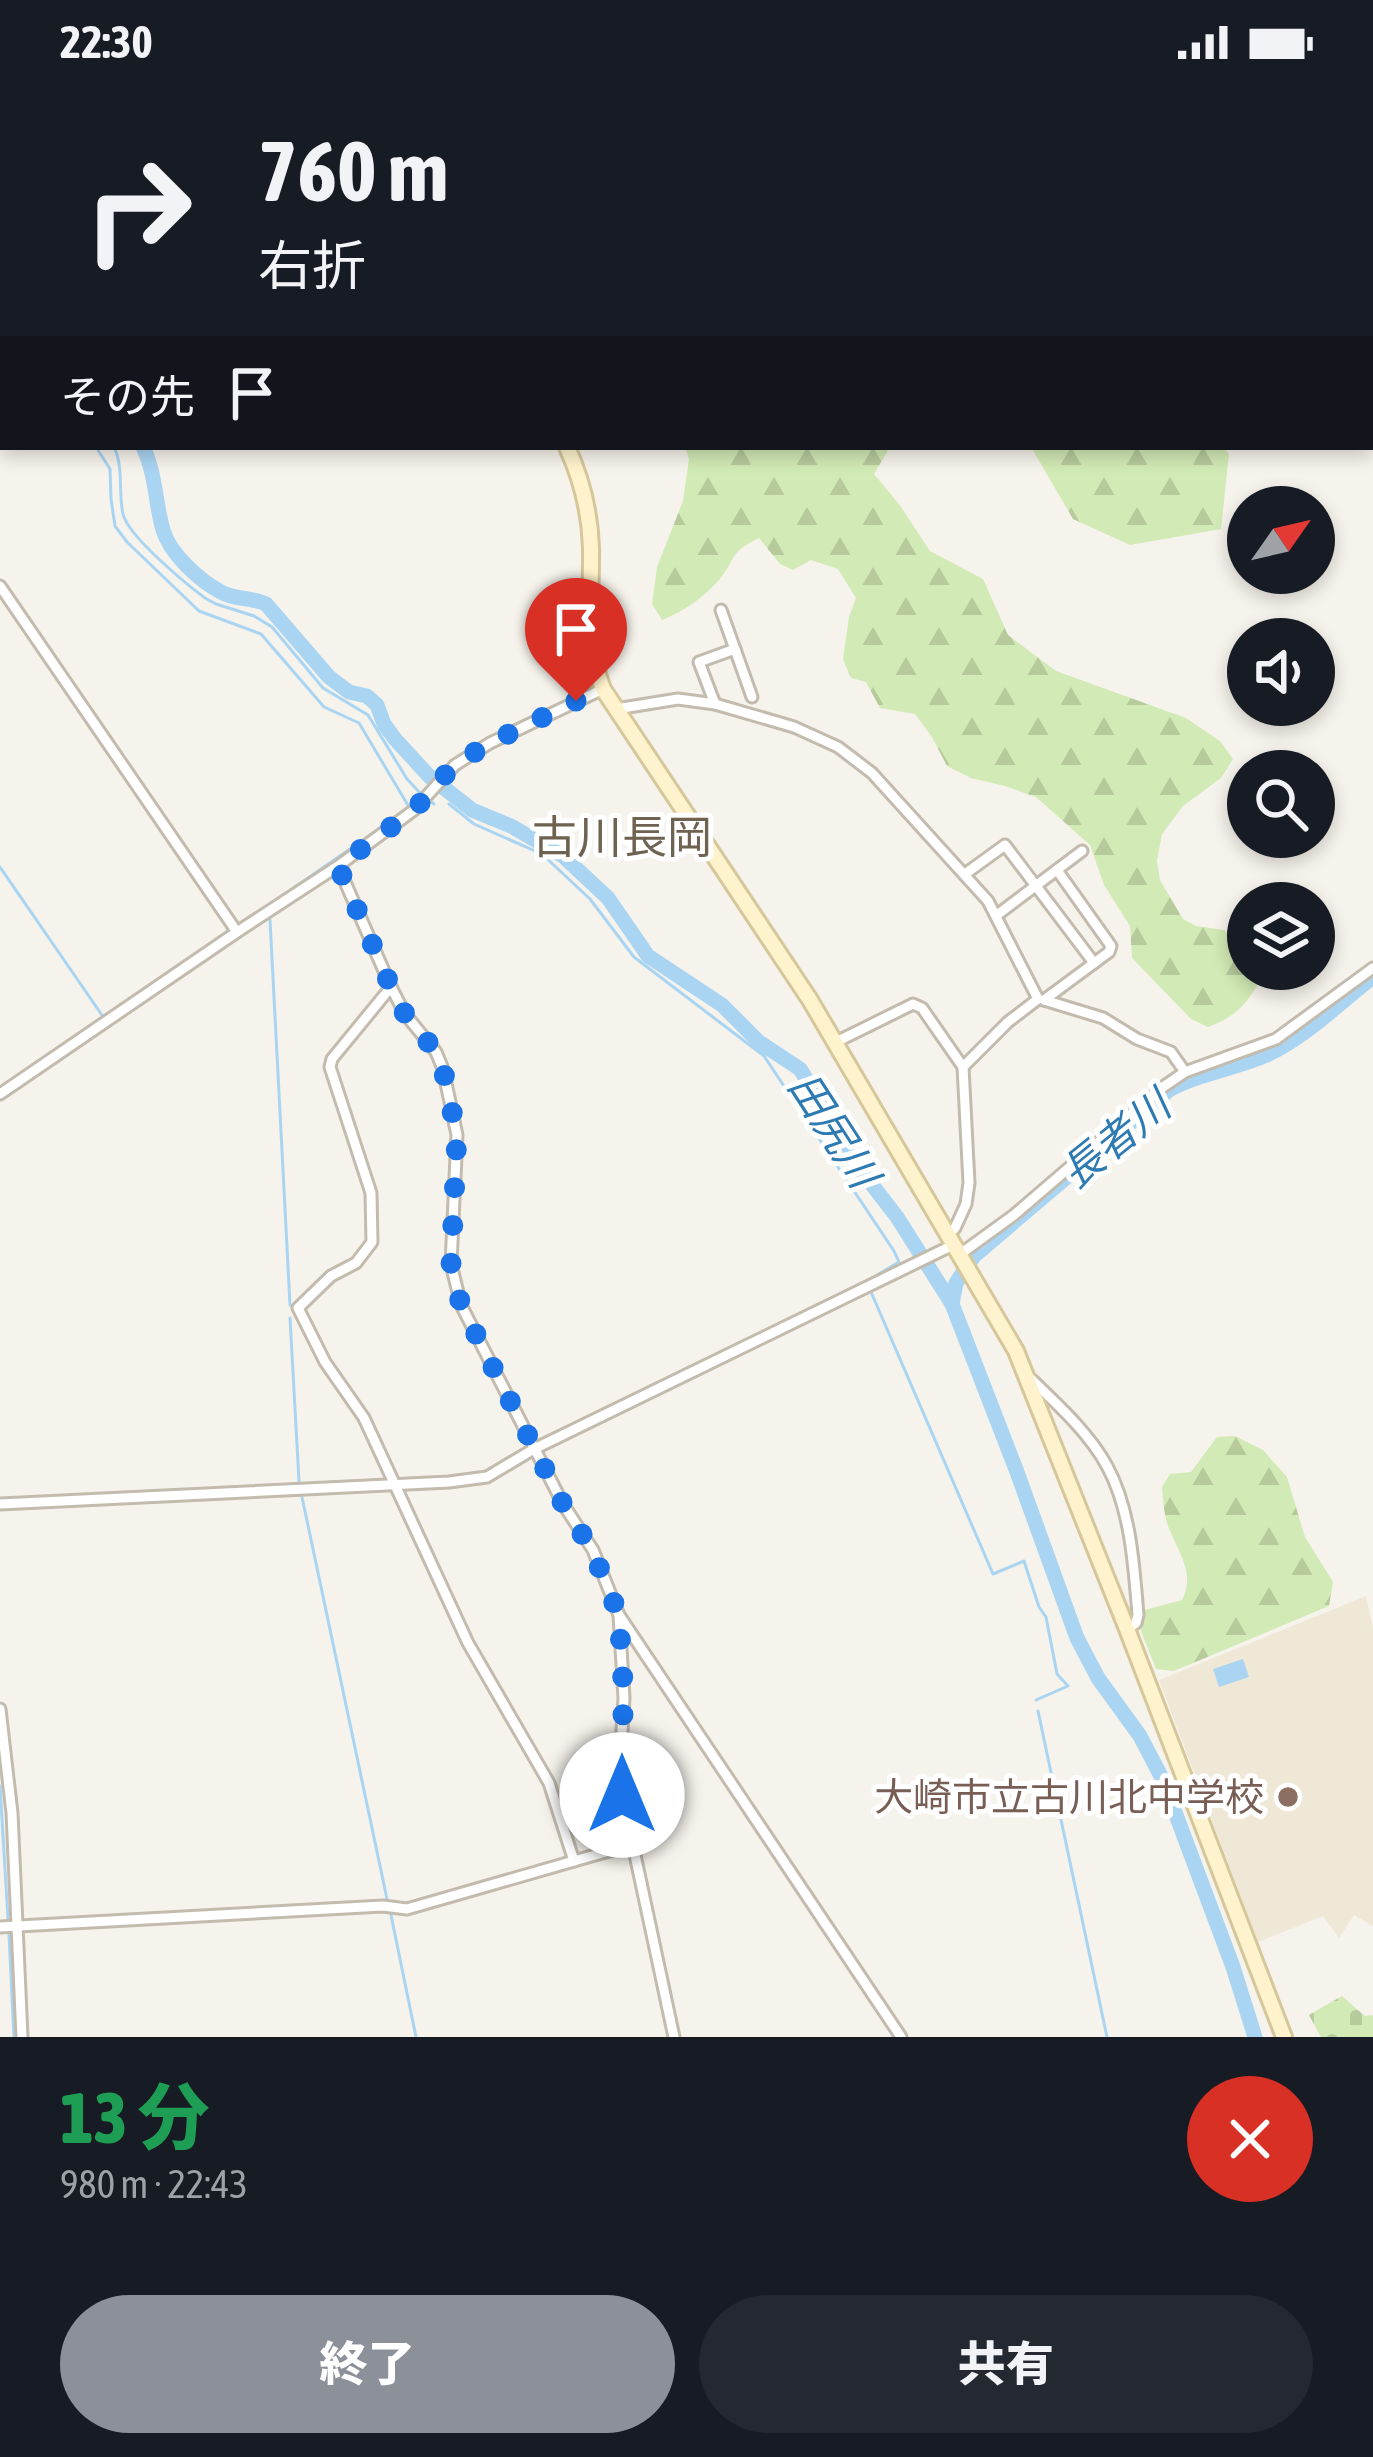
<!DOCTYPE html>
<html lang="ja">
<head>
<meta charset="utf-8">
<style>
	body { margin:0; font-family:"Asap Condensed","Noto Sans JP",sans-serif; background:#242831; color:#f1f3f6; height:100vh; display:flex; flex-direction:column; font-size:45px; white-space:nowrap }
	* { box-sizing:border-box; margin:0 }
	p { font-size:39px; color:#9ea1a6 }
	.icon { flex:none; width:66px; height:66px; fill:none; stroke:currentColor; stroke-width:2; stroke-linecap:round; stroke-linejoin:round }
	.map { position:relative; height:1953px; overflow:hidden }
	.details { display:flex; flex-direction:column; background:#171b24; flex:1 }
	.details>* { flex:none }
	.banner { position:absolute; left:0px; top:0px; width:1374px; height:366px; box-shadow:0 6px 18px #0003; background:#171b24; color:#f1f3f6; overflow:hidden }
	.needle { width:78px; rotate:56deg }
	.fabs { position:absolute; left:1227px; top:402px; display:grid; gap:24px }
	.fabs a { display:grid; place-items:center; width:108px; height:108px; border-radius:50%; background:#171b24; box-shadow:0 6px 18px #0003; font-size:60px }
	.pin { position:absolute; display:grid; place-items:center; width:102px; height:102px; color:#fff; margin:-123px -51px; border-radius:50% 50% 50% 0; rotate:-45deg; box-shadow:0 0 12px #0007 }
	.pin .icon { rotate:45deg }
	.me { position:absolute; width:132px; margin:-66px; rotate:0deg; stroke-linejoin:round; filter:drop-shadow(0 0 9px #0008) }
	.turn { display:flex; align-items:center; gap:42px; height:252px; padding:0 60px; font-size:54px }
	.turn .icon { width:156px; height:156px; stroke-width:2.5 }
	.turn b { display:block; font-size:84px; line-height:102px }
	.then { display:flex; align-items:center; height:114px; padding:0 60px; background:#0003; gap:24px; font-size:45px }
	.round { display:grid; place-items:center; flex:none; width:126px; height:126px; border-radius:63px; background:#242831 }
	.headline { display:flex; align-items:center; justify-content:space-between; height:204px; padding:0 60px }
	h1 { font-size:72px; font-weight:800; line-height:90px; color:#1e9e55 }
	.button { display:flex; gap:24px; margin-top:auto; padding:24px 60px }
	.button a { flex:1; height:138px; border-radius:72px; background:#8c9099; color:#fff; font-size:48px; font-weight:800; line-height:138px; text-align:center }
	.button a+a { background:#242831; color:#f1f3f6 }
	.status { display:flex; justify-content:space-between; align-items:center; height:84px; padding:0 60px; background:#171b24; direction:ltr }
	.status svg { height:33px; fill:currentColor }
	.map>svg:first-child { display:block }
	.education { fill:#efe8d6 }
	.forest { fill:url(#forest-firs) }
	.cemetery { fill:url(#cemetery-stones) }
	.water { fill:#a9d4f2 }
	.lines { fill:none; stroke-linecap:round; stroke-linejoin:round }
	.stream { stroke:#a9d4f2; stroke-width:3 }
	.river { stroke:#a9d4f2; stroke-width:15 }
	.street-casing { stroke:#c2bbae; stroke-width:15 }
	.secondary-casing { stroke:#d6c79b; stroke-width:20 }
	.street { stroke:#fff; stroke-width:9 }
	.secondary { stroke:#fff3cd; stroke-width:14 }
	.route { stroke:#1a73e8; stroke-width:21; stroke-dasharray:0 37.8 }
	.education-dot { fill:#8d6e63; stroke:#fff; stroke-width:4.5 }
	.labels { text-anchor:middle; stroke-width:10; stroke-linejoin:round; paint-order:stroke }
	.education-label { font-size:39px; fill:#785e54; stroke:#fff; text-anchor:end }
	.water-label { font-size:42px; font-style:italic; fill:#2e7ab2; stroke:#fff }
	.quarter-label { font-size:45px; fill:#6e6250; stroke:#fff }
</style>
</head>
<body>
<div class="status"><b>22:30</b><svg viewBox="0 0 49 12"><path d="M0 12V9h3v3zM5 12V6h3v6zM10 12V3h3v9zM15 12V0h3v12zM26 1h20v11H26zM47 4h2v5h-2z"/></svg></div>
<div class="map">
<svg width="1373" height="1953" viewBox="0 0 1373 1953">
	<defs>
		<pattern id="forest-firs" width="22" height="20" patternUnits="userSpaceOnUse" patternTransform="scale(3)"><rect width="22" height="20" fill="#d2eab5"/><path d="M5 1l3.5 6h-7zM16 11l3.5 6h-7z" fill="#b6ca9c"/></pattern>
		<pattern id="cemetery-stones" width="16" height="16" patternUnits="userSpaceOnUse" patternTransform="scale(3)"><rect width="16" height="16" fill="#d2eab5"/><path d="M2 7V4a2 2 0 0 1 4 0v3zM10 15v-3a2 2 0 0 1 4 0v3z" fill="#b6ca9c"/></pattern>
	</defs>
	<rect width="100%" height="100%" fill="#f6f3ec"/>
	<!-- education -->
	<path class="education" d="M1366,1512L1373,1544V1842L1354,1831L1339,1854L1323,1832L1258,1858L1159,1596Z"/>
	<!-- forest -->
	<g class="forest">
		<path d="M835,0H1028L1027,3H836Z"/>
		<path d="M685,363H890L874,390L899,420L930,467L983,495L1008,551L1056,587L1186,634L1220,657L1233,675L1221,694L1183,722L1162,750L1157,777L1160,796L1183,835L1196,842L1224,846L1248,864V885H1259L1261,894C1247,921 1235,933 1208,943L1191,935L1132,874L1130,842L1104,801L1090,761L1036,713L1005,702L971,694L947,682L932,653L915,630L880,624L866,598L851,594L843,575L849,533L856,514L838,485L811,476L793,486L780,480L759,454C729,468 737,474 719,496C703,514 684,527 662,536L652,520L657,483L683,417L689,375Z"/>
		<path d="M1031,363H1223L1229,370L1221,445L1130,461L1073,435Z"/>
		<path d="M1235,1352L1263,1366L1287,1393L1305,1453L1333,1498L1329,1522L1174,1587L1156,1585L1141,1547V1527L1182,1516C1196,1489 1178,1468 1168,1442C1164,1430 1163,1416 1162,1403L1170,1390L1191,1388L1217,1353Z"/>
	</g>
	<!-- cemetery -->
	<path class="cemetery" d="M1342,1912L1365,1932L1373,1931V1953H1321L1309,1931Z"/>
	<!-- water -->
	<path class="water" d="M1243,1575L1249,1593L1219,1603L1213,1585Z"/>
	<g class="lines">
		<!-- stream -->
		<g class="stream">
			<path d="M0,257H3"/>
			<path d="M96,363L110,385L111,415L115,442L127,458L199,527L261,550L324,623L359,639L409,723"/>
			<path d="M114,363C124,384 118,408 123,430C128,452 186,500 205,514L216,520L254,532L272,543L323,604L368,631L407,695L422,711"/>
			<path d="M430,717L434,720"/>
			<path d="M449,720L474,740L542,770L590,815L634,873L764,972L894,1167L899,1178L867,1197"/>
			<path d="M0,783L104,934"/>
			<path d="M270,836L290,1221"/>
			<path d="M238,842L398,732"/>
			<path d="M871,1208L993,1490L1024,1477L1039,1523L1046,1533L1057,1590L1068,1602L1036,1616"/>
			<path d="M290,1234L299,1397"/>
			<path d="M302,1413L387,1815"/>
			<path d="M1038,1627L1107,1953"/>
			<path d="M0,1702L8,1835"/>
			<path d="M391,1831L416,1953"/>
			<path d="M9,1851L14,1953"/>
		</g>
		<!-- river -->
		<g class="river">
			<path d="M0,69L3,100"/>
			<path d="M143,363C156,390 155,418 163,446C170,470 200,497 221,508C234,516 252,513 266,520L329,593L349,608L367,612L377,621L384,640L395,655L429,692L472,726L511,742L563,772L608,814L648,872L722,921L759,958L800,985L807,996L839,1058L897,1133L952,1220L1017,1388L1077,1554L1098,1594L1140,1652L1163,1696L1233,1883L1255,1953"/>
			<path d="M952,1220L956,1199L974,1172L1169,1006C1200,989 1235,985 1267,971C1306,953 1339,919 1373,893"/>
		</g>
		<defs>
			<g id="street">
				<path d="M1263,0L1266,3"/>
				<path d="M462,3L465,0"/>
				<path d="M1371,110L1373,112"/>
				<path d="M0,223L3,222"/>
				<path d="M0,502L237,848L338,782L414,726L455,681L490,659L603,605"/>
				<path d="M721,526L752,613"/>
				<path d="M715,620L699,578L735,565"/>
				<path d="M616,625L678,615L715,620L794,643L838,663L872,689L988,817L1038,915"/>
				<path d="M338,782L391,903L405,930L436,968L443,985L457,1051L451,1180L461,1221L563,1420L593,1466L619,1531L901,1953"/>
				<path d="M965,790L1005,761L1094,879"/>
				<path d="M997,831L1082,767"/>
				<path d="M391,903L332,975L330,983L371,1109L372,1158L356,1179L331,1192L298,1224L325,1278L364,1334L468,1559L549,1699L574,1777L634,1760"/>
				<path d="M1044,916L1109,868L1111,862L1057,786"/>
				<path d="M1044,916L1103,934L1137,955L1171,968L1185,988"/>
				<path d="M834,959L913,920L922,924L963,983L969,1099L966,1120L955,1144L947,1152"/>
				<path d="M963,983L1008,938L1038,915"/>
				<path d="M0,1010L237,848"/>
				<path d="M959,1171L1014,1131L1163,1003L1185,988L1276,955L1373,884"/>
				<path d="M1031,1295C1058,1321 1089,1349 1107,1382C1131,1426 1134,1483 1138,1531L1136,1539L1127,1545"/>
				<path d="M0,1420L449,1398L487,1393L534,1365L953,1161"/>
				<path d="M619,1531L624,1614L620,1680L622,1710L674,1953"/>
				<path d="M0,1625L12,1729L22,1953"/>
				<path d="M0,1843L383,1822L407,1825L574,1777"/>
			</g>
			<g id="secondary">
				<path d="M323,0L326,3"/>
				<path d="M567,363C582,396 590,428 591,464C592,518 583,553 603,605L810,916L1016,1267L1127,1545L1284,1953"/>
			</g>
		</defs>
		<!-- street casing -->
		<use href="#street" class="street-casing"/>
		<!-- secondary casing -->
		<use href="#secondary" class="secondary-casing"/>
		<!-- street -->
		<use href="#street" class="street"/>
		<!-- secondary -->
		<use href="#secondary" class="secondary"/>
	</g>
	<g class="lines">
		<!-- route -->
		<path class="route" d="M576,617L490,659L454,681L414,726L338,782L391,903L405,930L436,968L443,985L457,1051L451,1180L461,1221L563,1420L592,1466L619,1531L624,1614L620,1680L622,1711"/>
	</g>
	<!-- markers -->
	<circle class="education-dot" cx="1288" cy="1713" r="12"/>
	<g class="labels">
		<!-- education labels -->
		<g class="education-label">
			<text x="1264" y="1727">大崎市立古川北中学校</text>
		</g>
		<!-- water labels -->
		<g class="water-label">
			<text transform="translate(834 1046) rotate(57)" y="15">田尻川</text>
			<text transform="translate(1115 1055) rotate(-39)" y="15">長者川</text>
		</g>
		<!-- quarter labels -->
		<g class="quarter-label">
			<text x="622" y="769">古川長岡</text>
		</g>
	</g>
</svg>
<div class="fabs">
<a><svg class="needle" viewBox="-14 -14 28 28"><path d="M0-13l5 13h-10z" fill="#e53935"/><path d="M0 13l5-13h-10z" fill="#9ea1a6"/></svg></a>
<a><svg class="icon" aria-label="sound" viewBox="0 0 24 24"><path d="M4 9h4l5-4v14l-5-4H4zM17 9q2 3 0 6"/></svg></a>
<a><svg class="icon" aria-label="search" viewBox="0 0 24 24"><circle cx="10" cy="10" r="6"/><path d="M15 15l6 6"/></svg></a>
<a><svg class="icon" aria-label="layers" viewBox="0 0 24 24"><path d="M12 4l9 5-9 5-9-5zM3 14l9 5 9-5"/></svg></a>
</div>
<div class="pin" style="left:576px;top:617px;background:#d93025"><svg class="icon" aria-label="arrive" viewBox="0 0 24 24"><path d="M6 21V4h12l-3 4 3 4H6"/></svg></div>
<svg class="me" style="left:622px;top:1711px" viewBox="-20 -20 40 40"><circle r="19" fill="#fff"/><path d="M0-13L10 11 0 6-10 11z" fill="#1a73e8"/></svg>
<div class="banner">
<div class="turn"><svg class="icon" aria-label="right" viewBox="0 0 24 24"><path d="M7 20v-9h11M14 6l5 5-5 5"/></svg><div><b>760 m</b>右折</div></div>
<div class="then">その先<svg class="icon" aria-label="arrive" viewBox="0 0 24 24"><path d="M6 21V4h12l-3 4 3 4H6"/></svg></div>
</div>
</div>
<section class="details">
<div class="headline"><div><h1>13 分</h1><p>980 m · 22:43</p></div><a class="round" style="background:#d93025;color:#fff"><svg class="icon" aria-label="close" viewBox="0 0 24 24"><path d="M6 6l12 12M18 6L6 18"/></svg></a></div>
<div class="button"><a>終了</a><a>共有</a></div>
</section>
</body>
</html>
